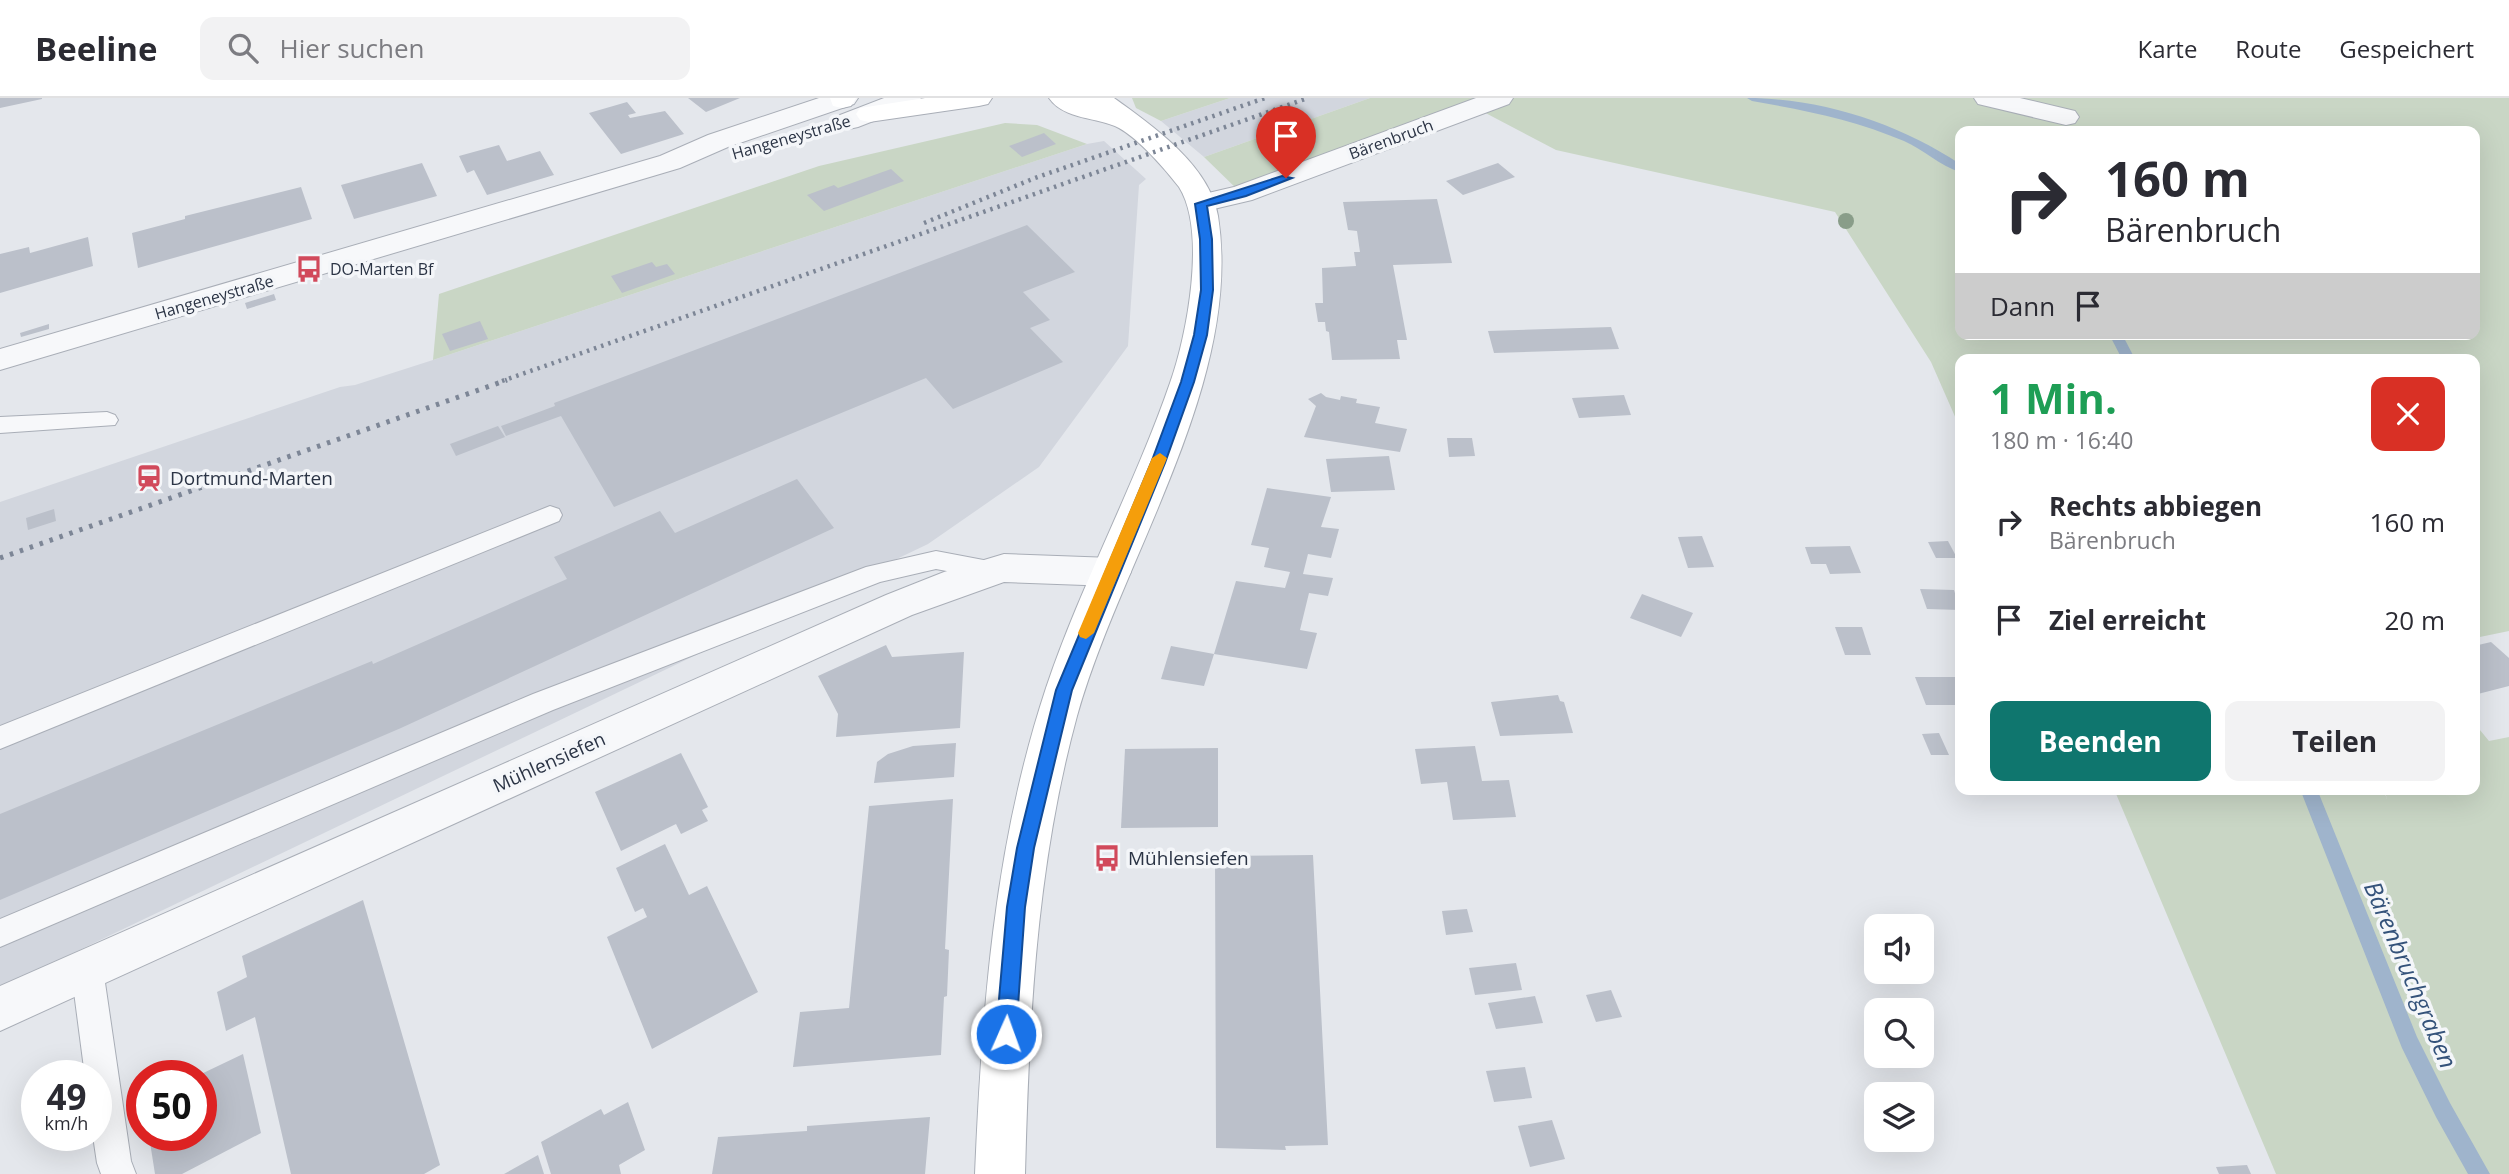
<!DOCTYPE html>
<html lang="de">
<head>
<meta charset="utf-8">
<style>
	body { margin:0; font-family:"Open Sans",sans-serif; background:#f2f2f3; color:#2b2b33; height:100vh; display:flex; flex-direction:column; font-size:26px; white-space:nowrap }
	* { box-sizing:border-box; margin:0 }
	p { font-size:23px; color:#7c7c81 }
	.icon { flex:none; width:38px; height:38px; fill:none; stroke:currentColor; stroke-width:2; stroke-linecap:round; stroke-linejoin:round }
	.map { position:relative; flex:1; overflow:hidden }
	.details { position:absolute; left:1955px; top:256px; width:525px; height:441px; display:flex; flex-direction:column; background:#fff; border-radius:14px; box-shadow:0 7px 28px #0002 }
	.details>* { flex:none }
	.top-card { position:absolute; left:1955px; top:28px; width:525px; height:214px; border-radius:14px; box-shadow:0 7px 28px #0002; background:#fff; color:#2b2b33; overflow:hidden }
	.buttons { position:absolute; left:1864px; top:816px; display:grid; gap:14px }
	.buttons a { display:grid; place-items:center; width:70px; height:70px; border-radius:14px; background:#fff; box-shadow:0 7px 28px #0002; font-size:35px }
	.speed { position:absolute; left:21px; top:962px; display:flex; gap:14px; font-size:35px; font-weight:700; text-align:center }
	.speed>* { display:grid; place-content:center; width:91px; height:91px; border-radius:50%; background:#fff; box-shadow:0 7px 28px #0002; line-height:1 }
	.speed small { font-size:18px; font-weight:400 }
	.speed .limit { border:10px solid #d22; background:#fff; color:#111 }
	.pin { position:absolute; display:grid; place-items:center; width:60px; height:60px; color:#fff; margin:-72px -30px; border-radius:50% 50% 50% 0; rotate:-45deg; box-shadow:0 0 7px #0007 }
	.pin .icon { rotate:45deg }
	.me { position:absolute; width:77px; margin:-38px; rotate:2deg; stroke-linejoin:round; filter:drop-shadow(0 0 5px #0008) }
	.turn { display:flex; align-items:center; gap:24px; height:147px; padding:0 35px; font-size:32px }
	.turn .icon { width:91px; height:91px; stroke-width:2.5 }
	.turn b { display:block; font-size:49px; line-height:60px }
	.then { display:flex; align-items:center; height:66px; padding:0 35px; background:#0003; gap:14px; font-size:26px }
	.round { display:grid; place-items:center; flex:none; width:74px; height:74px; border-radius:14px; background:#f2f2f3 }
	.summary { display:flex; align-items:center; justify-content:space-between; height:119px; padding:0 35px }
	h1 { font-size:42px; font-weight:700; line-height:52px; color:#1e9e55 }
	.action { display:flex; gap:14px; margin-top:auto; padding:14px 35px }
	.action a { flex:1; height:80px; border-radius:14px; background:#0f766e; color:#fff; font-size:28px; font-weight:700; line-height:80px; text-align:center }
	.action a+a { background:#f2f2f3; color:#2b2b33 }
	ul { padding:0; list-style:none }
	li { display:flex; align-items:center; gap:21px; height:98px; padding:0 35px }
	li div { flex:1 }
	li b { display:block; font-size:26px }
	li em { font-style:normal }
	header { display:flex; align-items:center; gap:42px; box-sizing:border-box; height:98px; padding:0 35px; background:#fff; border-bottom:2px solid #e1e1e2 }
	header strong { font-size:33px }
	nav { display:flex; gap:38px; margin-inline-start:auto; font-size:24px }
	.search { width:490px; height:63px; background:#f2f2f3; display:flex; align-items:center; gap:18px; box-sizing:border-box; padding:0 24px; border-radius:14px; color:#7c7c81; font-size:26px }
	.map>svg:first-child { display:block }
	.built { fill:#d2d6de }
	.green { fill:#c9d6c5; fill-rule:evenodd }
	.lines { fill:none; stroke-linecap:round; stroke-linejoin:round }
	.stream { fill:#9fb4cc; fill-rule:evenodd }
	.building { fill:#bbc0ca }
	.lane-casing { stroke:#a9aeb7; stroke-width:2 }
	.street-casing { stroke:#a9aeb7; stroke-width:2 }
	.secondary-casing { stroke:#a9aeb7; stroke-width:2 }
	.lane { fill:#f7f8fa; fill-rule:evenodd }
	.street { fill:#f7f8fa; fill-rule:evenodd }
	.secondary { fill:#fff; fill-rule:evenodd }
	.rail-far1 { stroke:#7d8696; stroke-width:4.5; stroke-dasharray:2.5 5; stroke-linecap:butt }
	.rail { stroke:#7d8696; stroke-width:5; stroke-dasharray:3.5 7; stroke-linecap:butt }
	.tree { fill:#899d89 }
	.route { fill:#1a73e8; stroke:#114b97; stroke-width:2 }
	.slow { fill:#f59e0b }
	.labels { text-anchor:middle; stroke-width:7; stroke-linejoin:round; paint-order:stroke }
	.far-street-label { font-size:16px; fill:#2b3445; stroke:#f4f6f9 }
	.far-poi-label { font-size:16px; fill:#2b3445; stroke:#f4f6f9; text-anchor:start }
	.poi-label { font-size:19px; fill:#2b3445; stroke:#f4f6f9; text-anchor:start }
	.street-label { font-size:19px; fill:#2b3445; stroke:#f4f6f9 }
	.near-water-label { font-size:24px; font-style:italic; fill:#34527a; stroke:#f4f6f9 }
</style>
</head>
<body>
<header>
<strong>Beeline</strong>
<div class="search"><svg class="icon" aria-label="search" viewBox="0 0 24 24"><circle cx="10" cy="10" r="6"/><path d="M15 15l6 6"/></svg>Hier suchen</div>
<nav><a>Karte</a><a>Route</a><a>Gespeichert</a></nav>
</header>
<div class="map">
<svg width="2509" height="1076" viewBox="0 0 2509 1076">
	<rect width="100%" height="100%" fill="#e4e7ec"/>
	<!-- built -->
	<g class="built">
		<path d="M1230,0H1370L1204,59L1161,23Z"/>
		<path d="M1104,43L1146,81L1139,87L1128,248L1039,369L928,446L0,890V404L340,289L355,287L433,262L1087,46Z"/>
	</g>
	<!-- green -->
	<g class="green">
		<path d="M1132,0H1230L1161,23L1136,10Z"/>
		<path d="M1370,0H2509V533L2475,540L2474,261H1960V330L1931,264L1835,114L1556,52L1476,10L1242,96L1204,59ZM1960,33H2474V236H1960Z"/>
		<path d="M1005,25L1037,27L1087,46L433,262L439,196L819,68Z"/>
		<path d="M2475,626L2489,643L2509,639V1076H2276L2114,691H2383L2387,701L2384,691H2474Z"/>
	</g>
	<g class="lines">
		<!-- stream -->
		<g class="stream">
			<path d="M1747,0C1820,0 1899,25 1960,66V74C1940,68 1923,51 1904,43C1855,22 1804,12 1752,3Z"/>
			<path d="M2109,236H2122L2135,261H2122Z"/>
			<path d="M2300,691H2317L2417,939L2450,1005L2490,1076H2468L2436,1019L2402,950Z"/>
		</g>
	</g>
	<!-- building -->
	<g class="building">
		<path d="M0,0H42V1L0,10Z"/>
		<path d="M688,0H740L706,14Z"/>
		<path d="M627,4L636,15L628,17L630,20L665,13L684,36L621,56L589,15Z"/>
		<path d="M1044,35L1056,46L1022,59L1009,48Z"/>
		<path d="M499,47L507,63L540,53L554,77L487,97L474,72L467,75L459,58Z"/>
		<path d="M422,65L437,98L354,121L341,87Z"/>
		<path d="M1498,65L1515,79L1463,97L1446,83Z"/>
		<path d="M891,71L904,83L824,113L807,97L834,87L838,90Z"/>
		<path d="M301,89L312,121L138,170L132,135L185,121V118Z"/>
		<path d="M1437,101L1452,165L1393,167L1407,242H1397L1400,261L1332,262L1329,234L1326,233L1325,224H1318L1315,205H1323L1322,170L1356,168L1354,154H1360L1357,133L1348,132L1343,104Z"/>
		<path d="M1027,127L1075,174L1023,194L1050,222L1030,230L1063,264L953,311L926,280L614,409L561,318L506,338L501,328L555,308L554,305Z"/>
		<path d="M88,139L93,168L0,195V156L29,149L30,155Z"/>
		<path d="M652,164L656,169L667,166L675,176L622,195L611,178Z"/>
		<path d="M274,196L276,202L247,211L245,205Z"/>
		<path d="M480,223L488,241L450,253L442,236Z"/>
		<path d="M49,226V231L21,239L20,235Z"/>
		<path d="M1611,229L1619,251L1494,255L1488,233Z"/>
		<path d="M1321,295L1326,299L1340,302L1341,298L1357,301L1356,305L1380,309L1375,325L1407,331L1400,354L1304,339L1316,308L1308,301Z"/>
		<path d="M1624,297L1631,317L1579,320L1572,300Z"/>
		<path d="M498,328L505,339L456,358L450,346Z"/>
		<path d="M1447,340H1472L1475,358L1449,359Z"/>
		<path d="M1389,358L1395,392L1331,394L1326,361Z"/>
		<path d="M797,381L834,430L401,630L0,802V716L372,563L373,566L567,481L554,459L660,413L675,435Z"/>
		<path d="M1267,390L1331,399L1321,429L1339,431L1331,460L1308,456L1303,476L1333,480L1328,498L1309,495L1300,532L1317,535L1307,571L1214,556L1236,483L1285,490L1290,474L1264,469L1269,450L1251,447Z"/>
		<path d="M54,411L56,423L28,432L26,420Z"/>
		<path d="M1702,438L1714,469L1688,470L1678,439Z"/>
		<path d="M1948,443L1957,460H1936L1928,444Z"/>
		<path d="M1850,448L1861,475L1830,476L1826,466H1811L1805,449Z"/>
		<path d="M1920,491L1954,492L1960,512L1927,511Z"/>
		<path d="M1642,496L1693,515L1681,539L1630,520Z"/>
		<path d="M1835,529H1862L1871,557H1845Z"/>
		<path d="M2491,544L2509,560V588L2474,597V548Z"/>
		<path d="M886,547L892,559L964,554L960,630L836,639L838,616L818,578Z"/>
		<path d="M1171,548L1214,556L1204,588L1161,581Z"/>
		<path d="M1915,579H1960V607H1926Z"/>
		<path d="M1558,597L1560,603L1564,604L1573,635L1500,638L1491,604Z"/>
		<path d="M1939,635L1949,657H1931L1922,636Z"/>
		<path d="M956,645L954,679L874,685L877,664L888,656L913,648Z"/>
		<path d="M1475,648L1482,683L1509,682L1516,719L1453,722L1447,684L1421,686L1415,651Z"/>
		<path d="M1218,650V729L1121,730L1125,651Z"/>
		<path d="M681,655L708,709L702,712L708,723L681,736L676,726L621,753L595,694Z"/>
		<path d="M953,701L945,851L949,852L947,898L944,899L941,957L793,969L800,914L849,910L869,708Z"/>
		<path d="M665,746L689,797L707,788L758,894L652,951L607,839L647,819L643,810L635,814L616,770Z"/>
		<path d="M1313,757L1328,1047L1285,1048L1286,1052L1216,1050L1215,758Z"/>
		<path d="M363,802L440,1067L424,1076H291L255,919L226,933L217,894L247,879L242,858Z"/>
		<path d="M1467,811L1473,834L1446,837L1442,813Z"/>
		<path d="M1516,865L1522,892L1475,897L1469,870Z"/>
		<path d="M1611,892L1622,919L1596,924L1586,897Z"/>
		<path d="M1535,898L1543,925L1496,931L1488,905Z"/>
		<path d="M243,956L261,1035L182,1076H155L149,1038H201V978H197Z"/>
		<path d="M1525,969L1532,1000L1494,1004L1486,973Z"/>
		<path d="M628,1004L645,1052L619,1067L621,1076H551L541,1044L601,1011L604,1017Z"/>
		<path d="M930,1019L925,1076H712L718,1039L807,1033V1028Z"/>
		<path d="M1552,1022L1565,1061L1530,1069L1518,1028Z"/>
		<path d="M538,1057L544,1076H504Z"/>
		<path d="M2247,1067L2251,1076H2219L2216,1069Z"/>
	</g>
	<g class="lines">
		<defs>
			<g id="lane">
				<path d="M107,314L115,317L118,322L115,327L0,335V319Z"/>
				<path d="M550,408L559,411L562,417L559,423L0,651V628Z"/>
				<path d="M936,453L994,464L1003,466L1007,473L1003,480L994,482L936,471L880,484L553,612L0,849V821L533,596L866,469Z"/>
				<path d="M87,857L98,861L103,871L131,1063L136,1076H101L97,1065L93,1038H96V978H85L71,871L76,861Z"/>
			</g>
			<g id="street">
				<path d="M819,0H858L854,6L728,49L680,70L0,272V251L660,58L708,37Z"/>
				<path d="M884,0H921L917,6L858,29L849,31L840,29L836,23L840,17Z"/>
				<path d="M1476,0H1513L1509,6L1252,102L1201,114L1191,111L1187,105L1191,99L1234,89Z"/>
				<path d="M1974,0H2020L2075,13L2079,19L2075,25L2066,27L1978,6Z"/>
				<path d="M1004,456L1112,460L1125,464L1131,474L1125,484L1112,488L1004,484L912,517L0,933V888L886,497L944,474Z"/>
			</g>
			<g id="secondary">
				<path d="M830,0H856L851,8L842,10L833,8Z"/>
				<path d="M925,0H992L988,6L979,8L869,24L860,22L856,16L860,10Z"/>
				<path d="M1049,0H1114C1153,28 1210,68 1218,118C1244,283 1121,461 1077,618C1036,768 1029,922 1025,1076H975C982,911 994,747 1046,590C1081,486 1134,389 1170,285C1187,238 1207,133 1179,89C1165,71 1139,41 1119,30C1098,19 1064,22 1049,0Z"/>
			</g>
		</defs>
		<!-- lane casing -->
		<use href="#lane" class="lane-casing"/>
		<!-- street casing -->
		<use href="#street" class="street-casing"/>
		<!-- secondary casing -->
		<use href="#secondary" class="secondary-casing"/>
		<!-- lane -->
		<use href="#lane" class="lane"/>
		<!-- street -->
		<use href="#street" class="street"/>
		<!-- secondary -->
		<use href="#secondary" class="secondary"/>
		<!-- rail-far1 -->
		<g class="rail-far1">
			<path d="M924,125L1035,80L1265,0"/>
			<path d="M502,283L1308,0"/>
		</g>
		<!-- rail -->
		<path class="rail" d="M0,460L507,282"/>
	</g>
	<!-- trees -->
	<circle class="tree" cx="1846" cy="123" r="8"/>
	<!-- route -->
	<path class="route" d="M1282,78L1292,80L1246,98L1207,108L1212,141L1213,192L1207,237L1194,284L1165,365L1072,592L1034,750L1025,809L1016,936L1013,943L1006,945L999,943L996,936L1007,809L1017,750L1056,592L1151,365L1181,284L1194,237L1201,192L1200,141L1195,106Z"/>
	<!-- slow -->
	<path class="slow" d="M1160,355L1167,360L1094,535L1086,541L1080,539L1078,535L1152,360Z"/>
	<!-- icons -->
	<defs>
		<symbol id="bus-bare" viewBox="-9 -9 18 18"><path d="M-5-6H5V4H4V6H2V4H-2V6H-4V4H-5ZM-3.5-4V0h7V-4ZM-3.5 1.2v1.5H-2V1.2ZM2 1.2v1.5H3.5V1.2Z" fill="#d1495b" stroke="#f4f6f9" stroke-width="2.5" paint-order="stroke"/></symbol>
		<symbol id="station-bare" viewBox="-9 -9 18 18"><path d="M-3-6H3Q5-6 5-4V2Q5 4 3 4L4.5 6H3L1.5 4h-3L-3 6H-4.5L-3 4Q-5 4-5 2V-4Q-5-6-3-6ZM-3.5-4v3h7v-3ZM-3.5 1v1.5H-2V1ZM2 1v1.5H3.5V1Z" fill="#d1495b" stroke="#f4f6f9" stroke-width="2.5" paint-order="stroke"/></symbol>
	</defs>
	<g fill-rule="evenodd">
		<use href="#bus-bare" x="290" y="152" width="38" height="38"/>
		<use href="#station-bare" x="130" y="361" width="38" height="38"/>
		<use href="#bus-bare" x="1088" y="741" width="38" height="38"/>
	</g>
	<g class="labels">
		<!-- far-street labels -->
		<g class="far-street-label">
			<text transform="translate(791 39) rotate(-16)" y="6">Hangeneystraße</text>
			<text transform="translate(1391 41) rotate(-20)" y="6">Bärenbruch</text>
			<text transform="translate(214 199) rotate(-16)" y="6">Hangeneystraße</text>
		</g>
		<!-- far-poi labels -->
		<g class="far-poi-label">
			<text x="330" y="177">DO-Marten Bf</text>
		</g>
		<!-- poi labels -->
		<g class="poi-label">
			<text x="170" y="387">Dortmund-Marten</text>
			<text x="1128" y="767">Mühlensiefen</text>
		</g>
		<!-- street labels -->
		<g class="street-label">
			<text transform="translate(549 664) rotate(-24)" y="7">Mühlensiefen</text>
		</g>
		<!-- near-water labels -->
		<g class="near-water-label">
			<text transform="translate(2410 877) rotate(67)" y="8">Bärenbruchgraben</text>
		</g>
	</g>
</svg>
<div class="buttons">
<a><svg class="icon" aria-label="sound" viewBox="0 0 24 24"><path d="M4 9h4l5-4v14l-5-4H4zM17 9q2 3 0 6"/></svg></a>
<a><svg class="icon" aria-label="search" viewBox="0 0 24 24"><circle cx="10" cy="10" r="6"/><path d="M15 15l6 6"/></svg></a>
<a><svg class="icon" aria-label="layers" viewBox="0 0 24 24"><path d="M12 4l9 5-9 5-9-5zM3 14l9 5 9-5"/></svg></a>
</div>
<div class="speed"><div>49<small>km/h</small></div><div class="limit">50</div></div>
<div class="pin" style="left:1286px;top:80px;background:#d93025"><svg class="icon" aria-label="arrive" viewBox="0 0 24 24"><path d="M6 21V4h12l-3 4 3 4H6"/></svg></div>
<svg class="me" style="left:1006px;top:936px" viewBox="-20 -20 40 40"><circle r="17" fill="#1a73e8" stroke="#fff" stroke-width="3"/><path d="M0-11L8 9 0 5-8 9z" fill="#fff"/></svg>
<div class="top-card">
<div class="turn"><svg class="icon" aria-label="right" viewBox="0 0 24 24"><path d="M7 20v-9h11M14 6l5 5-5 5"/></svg><div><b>160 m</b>Bärenbruch</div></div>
<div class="then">Dann<svg class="icon" aria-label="arrive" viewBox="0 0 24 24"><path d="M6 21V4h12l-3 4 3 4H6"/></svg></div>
</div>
<section class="details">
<div class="summary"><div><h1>1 Min.</h1><p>180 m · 16:40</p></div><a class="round" style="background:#d93025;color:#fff"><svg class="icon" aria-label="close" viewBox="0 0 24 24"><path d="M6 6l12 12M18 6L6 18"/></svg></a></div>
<ul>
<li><svg class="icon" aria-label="right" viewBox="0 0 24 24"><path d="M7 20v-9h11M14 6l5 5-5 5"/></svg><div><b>Rechts abbiegen</b><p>Bärenbruch</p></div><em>160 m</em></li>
<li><svg class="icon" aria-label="arrive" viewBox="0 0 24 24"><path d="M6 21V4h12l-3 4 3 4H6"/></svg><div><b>Ziel erreicht</b></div><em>20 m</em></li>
</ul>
<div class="action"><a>Beenden</a><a>Teilen</a></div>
</section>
</div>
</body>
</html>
